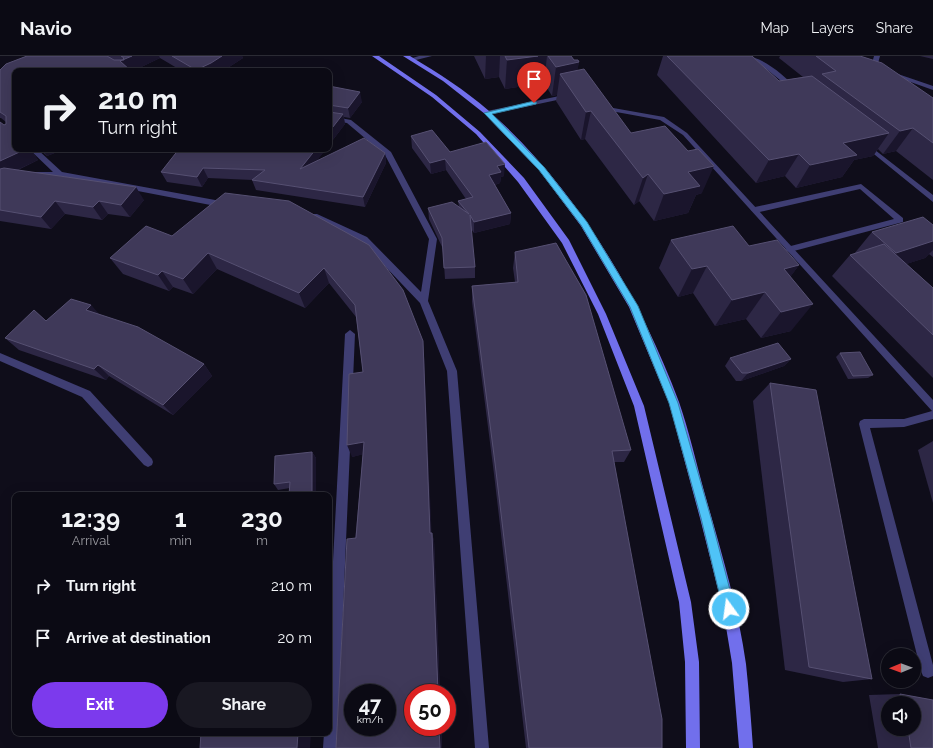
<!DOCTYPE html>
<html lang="en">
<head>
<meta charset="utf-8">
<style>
	body { margin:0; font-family:Raleway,sans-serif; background:#191822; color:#f1f3f6; height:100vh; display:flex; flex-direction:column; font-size:15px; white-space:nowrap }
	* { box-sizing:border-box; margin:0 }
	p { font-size:13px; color:#9a9aa0 }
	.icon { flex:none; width:22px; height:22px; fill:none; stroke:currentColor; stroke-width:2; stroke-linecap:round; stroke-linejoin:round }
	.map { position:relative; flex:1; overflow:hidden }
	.drawer { position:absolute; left:12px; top:436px; width:320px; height:244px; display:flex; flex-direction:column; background:#0b0a14; border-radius:8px; box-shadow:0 4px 16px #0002,0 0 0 1px #2b2b34 }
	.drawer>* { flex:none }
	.banner { position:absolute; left:12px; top:12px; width:320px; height:84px; border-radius:8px; box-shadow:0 4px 16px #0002,0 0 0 1px #2b2b34; background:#0b0a14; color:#f1f3f6; overflow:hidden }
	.needle { width:26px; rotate:269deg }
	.controls { position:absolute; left:881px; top:592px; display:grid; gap:8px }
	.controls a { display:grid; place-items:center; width:40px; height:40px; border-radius:50%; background:#0b0a14; box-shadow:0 4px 16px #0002,0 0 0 1px #2b2b34; font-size:20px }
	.speed { position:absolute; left:344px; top:628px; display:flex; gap:8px; font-size:20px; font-weight:700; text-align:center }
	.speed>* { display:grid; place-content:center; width:52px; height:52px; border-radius:50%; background:#0b0a14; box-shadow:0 4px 16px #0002,0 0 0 1px #2b2b34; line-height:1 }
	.speed small { font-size:10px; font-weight:400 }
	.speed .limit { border:6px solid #d22; background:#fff; color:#111 }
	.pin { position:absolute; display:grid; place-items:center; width:34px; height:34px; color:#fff; margin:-41px -17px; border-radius:50% 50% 50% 0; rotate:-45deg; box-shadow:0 0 4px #0007 }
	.pin .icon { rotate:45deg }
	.me { position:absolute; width:44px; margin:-22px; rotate:346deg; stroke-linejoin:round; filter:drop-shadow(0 0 3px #0008) }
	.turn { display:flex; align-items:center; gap:14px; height:84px; padding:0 20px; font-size:18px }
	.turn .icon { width:52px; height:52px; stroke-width:2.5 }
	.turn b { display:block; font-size:28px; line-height:34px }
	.eta { display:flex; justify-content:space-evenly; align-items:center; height:68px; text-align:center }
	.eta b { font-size:24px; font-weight:700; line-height:28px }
	.button { display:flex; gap:8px; margin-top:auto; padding:8px 20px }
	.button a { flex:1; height:46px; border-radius:24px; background:#7c3aed; color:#fff; font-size:16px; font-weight:700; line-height:46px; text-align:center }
	.button a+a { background:#191822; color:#f1f3f6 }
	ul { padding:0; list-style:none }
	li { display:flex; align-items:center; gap:12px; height:52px; padding:0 20px }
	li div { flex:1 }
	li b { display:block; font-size:15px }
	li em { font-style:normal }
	header { display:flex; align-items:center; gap:24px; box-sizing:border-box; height:56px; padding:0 20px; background:#0b0a14; border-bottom:1px solid #2b2b34 }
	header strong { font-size:19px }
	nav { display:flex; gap:22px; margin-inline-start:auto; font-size:14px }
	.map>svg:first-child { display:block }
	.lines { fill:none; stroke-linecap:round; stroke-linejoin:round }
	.service { fill:#3f3e73; fill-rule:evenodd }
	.minor { fill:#3f3e73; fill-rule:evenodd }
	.secondary { fill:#716fec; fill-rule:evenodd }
	.wall { fill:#2d2745; fill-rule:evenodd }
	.shaded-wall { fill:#1a152c }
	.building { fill:#3f3959; stroke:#565072; fill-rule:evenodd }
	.route { fill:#4fc3f7; stroke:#337fa1 }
</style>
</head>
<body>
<header>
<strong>Navio</strong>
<nav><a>Map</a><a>Layers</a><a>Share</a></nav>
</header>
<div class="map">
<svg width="933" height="692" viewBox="0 0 933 692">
	<rect width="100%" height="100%" fill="#0f0d1a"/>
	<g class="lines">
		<!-- service -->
		<path class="service" d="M861,128L903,162V166L790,196L787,195L786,193L787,191L894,163L860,133L755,157L751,154L755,151Z"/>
		<!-- minor -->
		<g class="minor">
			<path d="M419,0H432L412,5L409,3Z"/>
			<path d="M745,0C762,0 785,20 796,32L791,33L759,7Z"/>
			<path d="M874,0H880L877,11L874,13L871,11Z"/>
			<path d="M891,17H895L933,30V34L891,19Z"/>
			<path d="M569,38L572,40L571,41L487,59L484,57L487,55Z"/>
			<path d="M602,50L664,61L687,77L933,344V363L904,371L870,372L933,609V620L928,622L923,620L921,615L859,368L860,365L864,363H904L932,355L683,79L660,64L600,53V51Z"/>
			<path d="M329,60L351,64L391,96L437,183L428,245L457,315L489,692H475L447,315L420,247L361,185L310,160L311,158H317L367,181L421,236L429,183L385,99L347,67L329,64Z"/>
			<path d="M866,87L933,139V146L864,90L862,89Z"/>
			<path d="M29,93H37L62,116L226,146L230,149L226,152L60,120H26L25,118L29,116H53Z"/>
			<path d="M350,274L355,278L337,692H323L324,677H329V581L345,278Z"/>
			<path d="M0,297L90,335L152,403L153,406L152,409L148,411L144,409L82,341L0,305Z"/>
		</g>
		<!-- secondary -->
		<g class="secondary">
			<path d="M372,0H379L436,39L480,76L524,122L569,184L606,258L644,350L691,546L699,606L700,692H686L685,606L679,546L634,350L598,258L562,187L518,126L476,78L432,41Z"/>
			<path d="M403,0H410C438,17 465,34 489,55C576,132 639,239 679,346C689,375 696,406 704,435C720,492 738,550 746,608C749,636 751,664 753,692H739L732,607L723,553L700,462L669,347L629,251L581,170L539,114L485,58L443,25Z"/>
		</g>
	</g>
	<!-- wall -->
	<g class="wall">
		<path d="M27,0H242L243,2L223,15H182L160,2L133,15H15V93H30L38,104L18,114L144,144L130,161L108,158L102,164L65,158L51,173L0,165V66L4,69L6,68V66L1,62H0V14Z"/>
		<path d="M474,0H571L574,4L579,6L577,14L631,77L702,137L696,139L688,157L654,165L639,145L634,149L585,83L581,84L556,45L557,39L552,40L544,27L505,33L499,21L485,23Z"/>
		<path d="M663,0H752L779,25L803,21L779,2L780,0H860L933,42V124L896,95L883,98L878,93L873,100L854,104L842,121L796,132L785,120L756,127L657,19Z"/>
		<path d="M920,0H933V3Z"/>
		<path d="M329,30L362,46L350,62L344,61L345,68L329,89Z"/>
		<path d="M411,80L450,96L504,120L501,121L500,127L495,129L511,157L510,168L474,177L471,173L475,211V222L445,223L443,193L429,163L428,152L459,151L458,145L466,143L446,114L431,118L412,92Z"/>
		<path d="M39,93H65L47,100Z"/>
		<path d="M179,93H326L317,104L385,97L386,107L365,151L256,134L252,124H253L208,122L202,131L167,126L161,116Z"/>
		<path d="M289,145L424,300L431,477H432L434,485L442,692H336L363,398L352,401L363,316L356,261L329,227L305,252L217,213L193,238L173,231L169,235L123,218L110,202L172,180Z"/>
		<path d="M933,169V201L929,198L925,202L906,208L933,232V322L832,220L850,199L854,198L872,176Z"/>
		<path d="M671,184L749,190L799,209L790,221L791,275L761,282L746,263L715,270L693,237L678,241L659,212Z"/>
		<path d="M515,196L631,394L624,406H614L662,692H526L494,418L472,246V230L515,226L513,212Z"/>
		<path d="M91,249L99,259L204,308L212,320L173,359L109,320L106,324L19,294L5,282L46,265Z"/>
		<path d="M840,297L873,319L868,322L848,323L836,301Z"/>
		<path d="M730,302L791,303L784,310L741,325H736L725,310Z"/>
		<path d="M770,327L872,623L843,626L785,614L753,345Z"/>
		<path d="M933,385V447L918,394Z"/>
		<path d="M312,396L316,402V439H289L290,432L278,434L274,428Z"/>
		<path d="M900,638L933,644V692H878L869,639ZM888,647H914V673H888Z"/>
	</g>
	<!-- shaded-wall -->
	<g class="shaded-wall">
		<path d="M132,0H159L160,2L133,15H125L120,5Z"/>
		<path d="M222,0H242L243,2L223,15H197L196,14Z"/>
		<path d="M486,0H500L499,21L485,23Z"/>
		<path d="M538,0H547L544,27L505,33L507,4Z"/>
		<path d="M579,6L574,35L560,18L557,39L552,40L556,11Z"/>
		<path d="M360,36L362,46L350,62L348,52Z"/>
		<path d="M591,55L585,83L581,84L586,56Z"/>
		<path d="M343,58L345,68L329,89V76Z"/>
		<path d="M913,72L896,95L883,98L900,75Z"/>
		<path d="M889,77L873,100L854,104L842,121L796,132L810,109L843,87Z"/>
		<path d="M26,93H30L38,104L0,122V105Z"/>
		<path d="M42,93H65L47,100Z"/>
		<path d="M316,93H326L303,123L300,113Z"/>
		<path d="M385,97L386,107L365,151L363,141Z"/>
		<path d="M799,98L785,120L756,127L769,104Z"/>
		<path d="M445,103L446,114L431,118L430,107Z"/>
		<path d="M505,108L504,120L501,121L500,127L488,131L489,119L497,110Z"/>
		<path d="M714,110L702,137L696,139L688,157L654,165L664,138L688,116Z"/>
		<path d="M203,112L208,122L202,131L197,121Z"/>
		<path d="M648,118L639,145L634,149L643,122Z"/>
		<path d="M136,131L144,144L130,161L121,149Z"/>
		<path d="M55,145L65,158L51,173L41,161Z"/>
		<path d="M99,145L108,158L102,164L93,151Z"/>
		<path d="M511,157L510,168L474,177V166Z"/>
		<path d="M933,185V194L925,202L876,218L896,197Z"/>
		<path d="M208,197L217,213L193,238L183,223Z"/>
		<path d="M799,209L779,237L784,213Z"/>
		<path d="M707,210L693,237L678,241L692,213Z"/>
		<path d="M324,212L329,227L305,252L299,237Z"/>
		<path d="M162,215L173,231L169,235L158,219Z"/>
		<path d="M765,236L746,263L715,270L732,244Z"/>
		<path d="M813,248L791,275L761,282L781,256Z"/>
		<path d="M91,249L102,261L86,254Z"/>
		<path d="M423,285L424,300L432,486L430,477Z"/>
		<path d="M791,303L784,310L741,325L748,317Z"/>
		<path d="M204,308L212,320L173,359L163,349Z"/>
		<path d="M98,309L109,320L106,324L94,313Z"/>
		<path d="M364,386L369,397L352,401L347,389Z"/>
		<path d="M312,396L316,402V439H313L312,438Z"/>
		<path d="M432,477L434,485L440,637H438Z"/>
		<path d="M439,671H441L442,692H440Z"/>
		<path d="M298,677H311L310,692H297Z"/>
	</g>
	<!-- building -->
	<g class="building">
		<path d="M27,0H107L114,4H124L123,1L121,0H132L120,5L131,15H15V93H26L0,105V66L4,69L6,68V60L0,56V14L6,8Z"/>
		<path d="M172,0H222L211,7L196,14Z"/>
		<path d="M505,0H538L507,4Z"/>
		<path d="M548,0H571L574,4H578L579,6L556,11Z"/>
		<path d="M667,0H752L779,25L812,20L889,77L843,87L857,99L810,109L799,98L769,104Z"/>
		<path d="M816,0H860L882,7L933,42V87L913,72L900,75L822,18L836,15Z"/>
		<path d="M584,13L631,77L665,70L688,95L698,93L714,110L688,116L700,130L664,138L648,118L643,122L591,55L586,56L560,18Z"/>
		<path d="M329,30L360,36L348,52L329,49Z"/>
		<path d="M329,56L343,58L329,76Z"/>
		<path d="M432,74L450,96L486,86L505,108L497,110L501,116L489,119L511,157L474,166L470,159L475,211L444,212L442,182L428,152L452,146L469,158L458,145L473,141L445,103L430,107L411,80Z"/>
		<path d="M364,82L385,97L363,141L252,124L265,114L203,112L197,121L161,116L179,93H316L300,113Z"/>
		<path d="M4,112L136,131L121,149L99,145L93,151L55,145L41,161L0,154V113Z"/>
		<path d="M225,137L289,145L369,189L403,234L423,285L430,477H432L438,637H413V671H439L440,692H336L347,483L356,482L364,386L347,389L349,318L363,316L355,249L324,212L299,237L208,197L183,223L162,215L158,219L110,202L146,170L172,180ZM353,637H387V671H353Z"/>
		<path d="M923,161L933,169V185L896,197L872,176Z"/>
		<path d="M733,170L749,190L777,184L799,209L784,213L813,248L781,256L765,236L732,244L707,210L692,213L671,184Z"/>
		<path d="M556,187L586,239L631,394L612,395L662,663V692H529L495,407L472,230L518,226L515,196Z"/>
		<path d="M884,188L933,232V279L850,199Z"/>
		<path d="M71,243L91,249L86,254L138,271L204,308L163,349L98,309L94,313L5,282L34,254L46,265Z"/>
		<path d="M778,287L791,303L748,317H742L730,302Z"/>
		<path d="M860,296L873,319L853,320L840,297Z"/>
		<path d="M770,327L816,334L872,623L809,611Z"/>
		<path d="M312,396V438L302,439H289L290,426L274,428L275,400Z"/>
		<path d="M900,638L933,644V692H911L908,673H914V647H902Z"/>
		<path d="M201,677H298L297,692H200Z"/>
	</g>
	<!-- route -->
	<path class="route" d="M534,45L537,47L536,48L492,58L544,111L587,166L638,250L678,347L711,462L735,553L733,557L729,559L725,557L723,553L701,462L669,347L630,251L581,169L539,114L484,57Z"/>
</svg>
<div class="controls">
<a><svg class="needle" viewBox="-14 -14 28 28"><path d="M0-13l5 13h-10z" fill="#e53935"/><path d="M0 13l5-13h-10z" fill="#9a9aa0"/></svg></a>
<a><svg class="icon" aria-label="sound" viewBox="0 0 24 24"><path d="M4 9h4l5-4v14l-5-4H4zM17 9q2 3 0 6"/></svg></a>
</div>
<div class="speed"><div>47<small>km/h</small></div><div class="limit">50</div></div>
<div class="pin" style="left:534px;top:47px;background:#d93025"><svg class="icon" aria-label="arrive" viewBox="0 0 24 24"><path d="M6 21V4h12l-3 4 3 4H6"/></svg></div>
<svg class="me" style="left:729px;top:553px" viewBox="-20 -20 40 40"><circle r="17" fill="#4fc3f7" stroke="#fff" stroke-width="3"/><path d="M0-11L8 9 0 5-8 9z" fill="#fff"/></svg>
<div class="banner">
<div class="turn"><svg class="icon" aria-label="right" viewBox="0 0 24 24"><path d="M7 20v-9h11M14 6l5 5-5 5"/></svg><div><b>210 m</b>Turn right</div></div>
</div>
<section class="drawer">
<div class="eta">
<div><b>12:39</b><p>Arrival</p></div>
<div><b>1</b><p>min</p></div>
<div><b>230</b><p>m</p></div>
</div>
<ul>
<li><svg class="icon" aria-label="right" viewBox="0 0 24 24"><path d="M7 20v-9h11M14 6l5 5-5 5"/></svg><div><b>Turn right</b></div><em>210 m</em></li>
<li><svg class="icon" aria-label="arrive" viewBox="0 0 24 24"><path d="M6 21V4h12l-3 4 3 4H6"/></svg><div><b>Arrive at destination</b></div><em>20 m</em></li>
</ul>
<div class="button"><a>Exit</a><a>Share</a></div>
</section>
</div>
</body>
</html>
